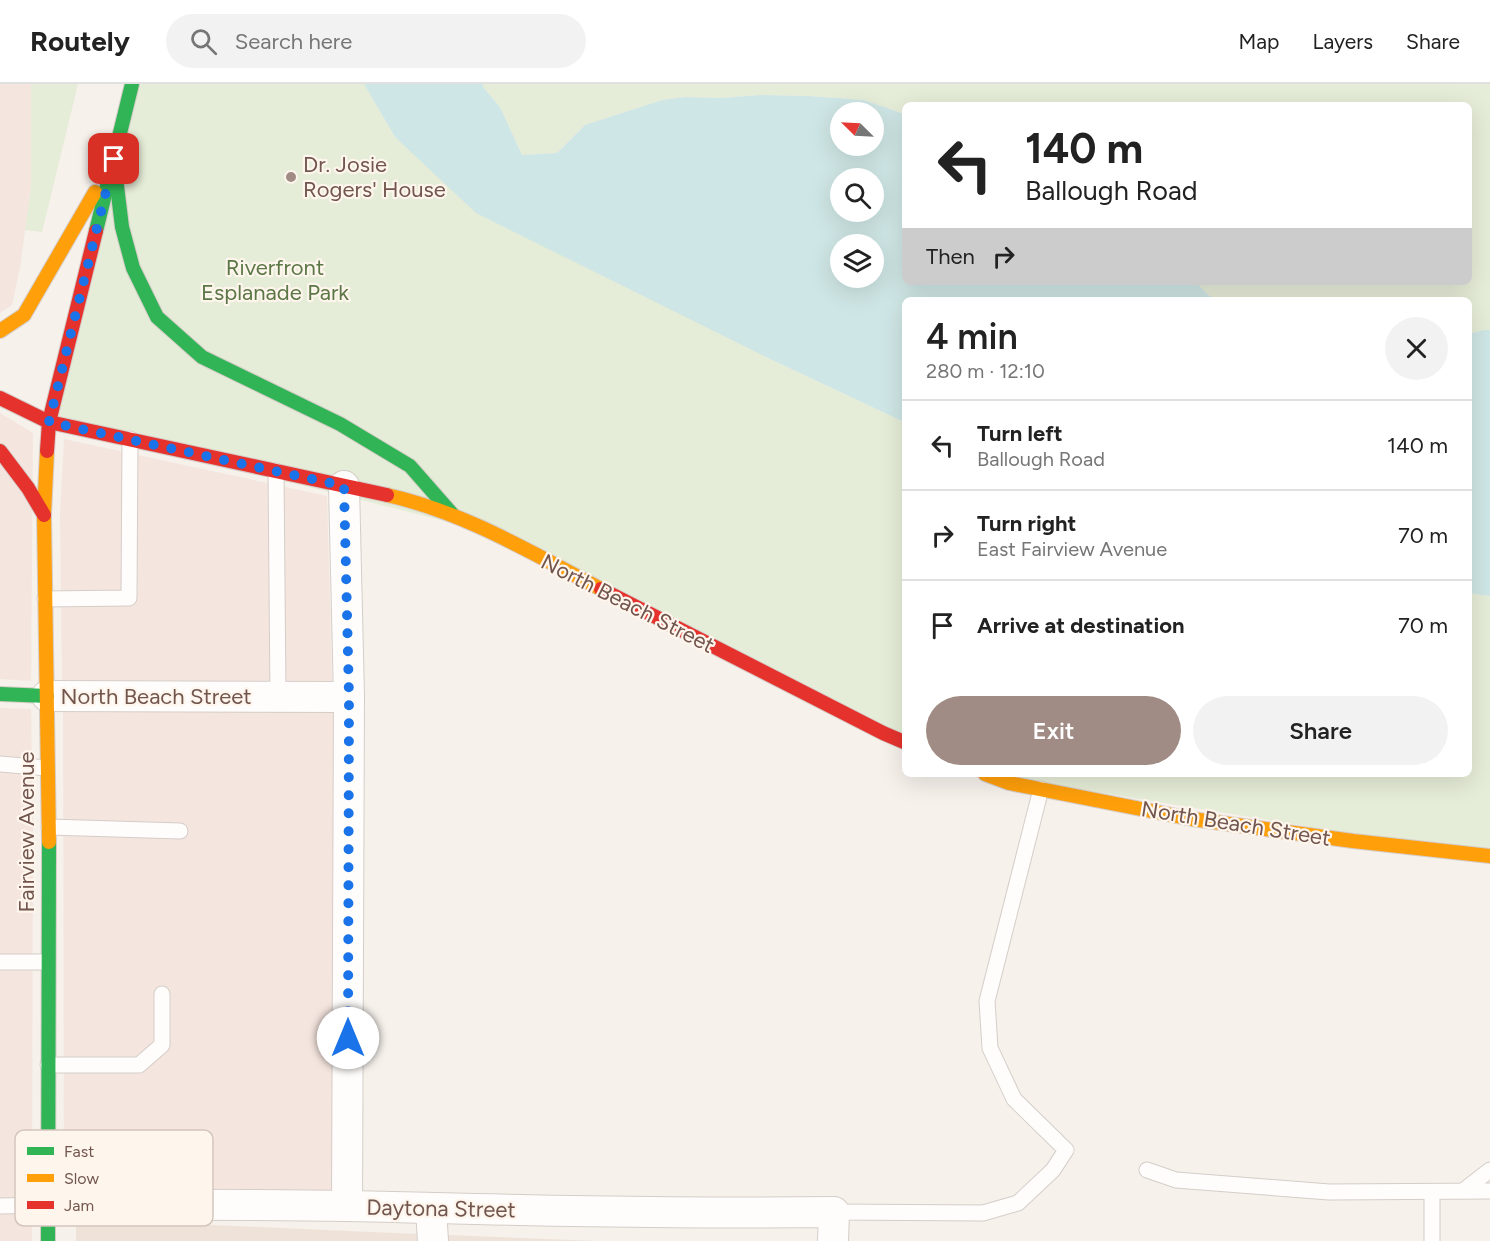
<!DOCTYPE html>
<html lang="en">
<head>
<meta charset="utf-8">
<style>
	body { margin:0; font-family:Figtree,sans-serif; background:#f2f2f2; color:#222; height:100vh; display:flex; flex-direction:column; font-size:22px; white-space:nowrap }
	* { box-sizing:border-box; margin:0 }
	p { font-size:20px; color:#767676 }
	.icon { flex:none; width:33px; height:33px; fill:none; stroke:currentColor; stroke-width:2; stroke-linecap:round; stroke-linejoin:round }
	.map { position:relative; flex:1; overflow:hidden }
	.panel { position:absolute; left:902px; top:213px; width:570px; height:480px; display:flex; flex-direction:column; background:#fff; border-radius:9px; box-shadow:0 6px 24px #0002 }
	.panel>* { flex:none }
	.banner { position:absolute; left:902px; top:18px; width:570px; height:183px; border-radius:9px; box-shadow:0 6px 24px #0002; background:#fff; color:#222; overflow:hidden }
	.needle { width:39px; rotate:294deg }
	.controls { position:absolute; left:830px; top:18px; display:grid; gap:12px }
	.controls a { display:grid; place-items:center; width:54px; height:54px; border-radius:50%; background:#fff; box-shadow:0 6px 24px #0002; font-size:30px }
	.pin { position:absolute; display:grid; place-items:center; width:51px; height:51px; color:#fff; margin:-26px; border-radius:12px; box-shadow:0 3px 9px #0006 }
	.me { position:absolute; width:66px; margin:-33px; rotate:0deg; stroke-linejoin:round; filter:drop-shadow(0 0 4px #0008) }
	.turn { display:flex; align-items:center; gap:21px; height:126px; padding:0 24px; font-size:27px }
	.turn .icon { width:78px; height:78px; stroke-width:2.5 }
	.turn b { display:block; font-size:42px; line-height:51px }
	.then { display:flex; align-items:center; height:57px; padding:0 24px; background:#0003; gap:12px; font-size:22px }
	.round { display:grid; place-items:center; flex:none; width:63px; height:63px; border-radius:32px; background:#f2f2f2 }
	.head { display:flex; align-items:center; justify-content:space-between; height:102px; padding:0 24px }
	h1 { font-size:36px; font-weight:600; line-height:45px }
	.primary-button { display:flex; gap:12px; margin-top:auto; padding:12px 24px }
	.primary-button a { flex:1; height:69px; border-radius:36px; background:#a08c84; color:#fff; font-size:24px; font-weight:600; line-height:69px; text-align:center }
	.primary-button a+a { background:#f2f2f2; color:#222 }
	ul { padding:0; list-style:none }
	li { display:flex; align-items:center; gap:18px; height:90px; padding:0 24px; border-top:2px solid #e0e0e0 }
	li div { flex:1 }
	li b { display:block; font-size:22px }
	li em { font-style:normal }
	header { display:flex; align-items:center; gap:36px; box-sizing:border-box; height:84px; padding:0 30px; background:#fff; border-bottom:2px solid #e0e0e0 }
	header strong { font-size:28px }
	nav { display:flex; gap:33px; margin-inline-start:auto; font-size:21px }
	.search { width:420px; height:54px; background:#f2f2f2; display:flex; align-items:center; gap:15px; box-sizing:border-box; padding:0 21px; border-radius:33px; color:#767676; font-size:22px }
	.map>svg:first-child { display:block }
	.residential { fill:#efe3d9 }
	.commercial { fill:#f5e5df }
	.green { fill:#e5ecd7 }
	.water { fill:#cee6e5; fill-rule:evenodd }
	.lines { fill:none; stroke-linecap:round; stroke-linejoin:round }
	.lane-casing { stroke:#d5cdc8; stroke-width:17 }
	.street-casing { stroke:#d5cdc8; stroke-width:32 }
	.fast-casing { stroke:#d5ccc8; stroke-width:16 }
	.slow-casing { stroke:#d5ccc8; stroke-width:16 }
	.jam-casing { stroke:#d5ccc8; stroke-width:16 }
	.lane { stroke:#fefdfc; stroke-width:15 }
	.street { stroke:#fefdfc; stroke-width:30 }
	.fast { stroke:#30b455; stroke-width:14 }
	.slow { stroke:#ff9f0a; stroke-width:14 }
	.jam { stroke:#e5322d; stroke-width:14 }
	.route { stroke:#1a73e8; stroke-width:10; stroke-dasharray:0 18 }
	.poi-dot { fill:#a08c84; stroke:#fef5ed; stroke-width:2 }
	.labels { text-anchor:middle; stroke-width:4.5; stroke-linejoin:round; paint-order:stroke }
	.poi-label { font-size:22px; fill:#72564d; stroke:#fef5ed; text-anchor:start }
	.park-label { font-size:22px; fill:#5b7746; stroke:#fef5ed }
	.street-label { font-size:22px; fill:#72564d; stroke:#fef5ed }
	.key { fill:#fef5ed; stroke:#d4c5bd; stroke-width:1.5 }
	.key-label { font-size:16px; fill:#72564d }
</style>
</head>
<body>
<header>
<strong>Routely</strong>
<div class="search"><svg class="icon" aria-label="search" viewBox="0 0 24 24"><circle cx="10" cy="10" r="6"/><path d="M15 15l6 6"/></svg>Search here</div>
<nav><a>Map</a><a>Layers</a><a>Share</a></nav>
</header>
<div class="map">
<svg width="1490" height="1157" viewBox="0 0 1490 1157">
	<rect width="100%" height="100%" fill="#f6f1eb"/>
	<!-- residential -->
	<g class="residential">
		<path d="M76,1135L417,1150L418,1157H76Z"/>
		<path d="M448,1151L597,1157H449Z"/>
	</g>
	<!-- commercial -->
	<g class="commercial">
		<path d="M0,0H31V103L20,184L12,221L0,229Z"/>
		<path d="M0,329L33,349L31,597L0,595Z"/>
		<path d="M64,355L327,412L332,599L62,598L60,430Z"/>
		<path d="M0,624L31,625L33,742L32,1157H0Z"/>
		<path d="M63,626L333,627L332,1108L64,1106Z"/>
	</g>
	<!-- green -->
	<g class="green">
		<path d="M31,0H78L42,148L25,146L31,103Z"/>
		<path d="M132,0H364L395,53L768,274L904,338V658L493,449L49,338Z"/>
		<path d="M483,0H1490V246H1484L1469,250L1468,216H1215L1206,209L1196,198H1468V21H904V30L864,16L808,12L760,11L720,14L685,13L662,16L585,41L557,69L522,71L500,23L483,3Z"/>
		<path d="M1469,509L1490,512V772L985,690H1468Z"/>
	</g>
	<!-- water -->
	<g class="water">
		<path d="M364,0H483V3L500,23L522,71L557,69L585,41L662,16L685,13L720,14L760,11L808,12L864,16L904,30V198H1196L1206,209L1215,216H904V338L768,274L476,129L395,53ZM840,28H873V62H840ZM840,94H873V128H840ZM840,160H873V194H840Z"/>
		<path d="M1484,246H1490V512L1468,509L1469,250Z"/>
	</g>
	<g class="lines">
		<defs>
			<g id="lane">
				<path d="M276,387L278,613"/>
				<path d="M45,515L129,514L130,355"/>
				<path d="M0,680L47,684"/>
				<path d="M49,743L180,747"/>
				<path d="M0,878H47"/>
				<path d="M48,981H139L162,961V910"/>
				<path d="M1147,1086L1176,1096L1329,1108L1490,1107"/>
				<path d="M1463,1107L1490,1086"/>
				<path d="M1432,1108V1157"/>
				<path d="M0,1122L48,1121"/>
				<path d="M834,1128L983,1129L1018,1119L1053,1086L1066,1066L1014,1015L990,964L987,917L1041,705"/>
			</g>
			<g id="street">
				<path d="M344,402L349,613L347,1122"/>
				<path d="M47,612L349,613"/>
				<path d="M48,1121C148,1121 248,1120 348,1122C510,1126 672,1130 834,1128L833,1157"/>
				<path d="M431,1125L433,1157"/>
			</g>
			<g id="fast">
				<path d="M116,94L122,143L133,184L157,233L202,273L340,340L410,382L453,431"/>
				<path d="M96,147L132,0"/>
				<path d="M0,610L47,612"/>
				<path d="M48,1157L49,758"/>
			</g>
			<g id="slow">
				<path d="M0,247L24,231L95,108"/>
				<path d="M47,367L44,431L49,758"/>
				<path d="M387,411C464,428 532,469 601,505"/>
				<path d="M985,690L1009,699L1192,735L1353,757L1490,772"/>
			</g>
			<g id="jam">
				<path d="M0,314L49,338L387,411"/>
				<path d="M0,367L28,404L44,431"/>
				<path d="M47,367L49,338L96,147"/>
				<path d="M601,505L883,649L904,658"/>
			</g>
		</defs>
		<!-- lane casing -->
		<use href="#lane" class="lane-casing"/>
		<!-- street casing -->
		<use href="#street" class="street-casing"/>
		<!-- fast casing -->
		<use href="#fast" class="fast-casing"/>
		<!-- slow casing -->
		<use href="#slow" class="slow-casing"/>
		<!-- jam casing -->
		<use href="#jam" class="jam-casing"/>
		<!-- lane -->
		<use href="#lane" class="lane"/>
		<!-- street -->
		<use href="#street" class="street"/>
		<!-- fast -->
		<use href="#fast" class="fast"/>
		<!-- slow -->
		<use href="#slow" class="slow"/>
		<!-- jam -->
		<use href="#jam" class="jam"/>
	</g>
	<g class="lines">
		<!-- route -->
		<path class="route" d="M114,75L49,338L344,402L349,613L348,954"/>
	</g>
	<!-- markers -->
	<circle class="poi-dot" cx="291" cy="93" r="6"/>
	<g class="labels">
		<!-- poi labels -->
		<g class="poi-label">
			<text x="303" y="88">Dr. Josie<tspan x="303" dy="25">Rogers' House</tspan></text>
		</g>
		<!-- park labels -->
		<g class="park-label">
			<text x="275" y="191">Riverfront<tspan x="275" dy="25">Esplanade Park</tspan></text>
		</g>
		<!-- street labels -->
		<g class="street-label">
			<text transform="translate(628 519) rotate(27)" y="8">North Beach Street</text>
			<text x="156" y="620">North Beach Street</text>
			<text transform="translate(1236 739) rotate(9)" y="8">North Beach Street</text>
			<text transform="translate(26 748) rotate(-90)" y="8">Fairview Avenue</text>
			<text transform="translate(441 1124) rotate(1)" y="8">Daytona Street</text>
		</g>
	</g>
	<!-- legend -->
	<rect x="15" y="1046" width="198" height="96" rx="9" class="key"/>
	<rect x="27" y="1063" width="27" height="8" fill="#30b455"/>
	<rect x="27" y="1090" width="27" height="8" fill="#ff9f0a"/>
	<rect x="27" y="1117" width="27" height="8" fill="#e5322d"/>
	<g class="key-label">
		<text x="64" y="1073">Fast</text>
		<text x="64" y="1100">Slow</text>
		<text x="64" y="1127">Jam</text>
	</g>
</svg>
<div class="controls">
<a><svg class="needle" viewBox="-14 -14 28 28"><path d="M0-13l5 13h-10z" fill="#e53935"/><path d="M0 13l5-13h-10z" fill="#767676"/></svg></a>
<a><svg class="icon" aria-label="search" viewBox="0 0 24 24"><circle cx="10" cy="10" r="6"/><path d="M15 15l6 6"/></svg></a>
<a><svg class="icon" aria-label="layers" viewBox="0 0 24 24"><path d="M12 4l9 5-9 5-9-5zM3 14l9 5 9-5"/></svg></a>
</div>
<div class="pin" style="left:114px;top:75px;background:#d93025"><svg class="icon" aria-label="arrive" viewBox="0 0 24 24"><path d="M6 21V4h12l-3 4 3 4H6"/></svg></div>
<svg class="me" style="left:348px;top:954px" viewBox="-20 -20 40 40"><circle r="19" fill="#fff"/><path d="M0-13L10 11 0 6-10 11z" fill="#1a73e8"/></svg>
<div class="banner">
<div class="turn"><svg class="icon" aria-label="left" viewBox="0 0 24 24"><path d="M17 20v-9H6M10 6l-5 5 5 5"/></svg><div><b>140 m</b>Ballough Road</div></div>
<div class="then">Then<svg class="icon" aria-label="right" viewBox="0 0 24 24"><path d="M7 20v-9h11M14 6l5 5-5 5"/></svg></div>
</div>
<section class="panel">
<div class="head"><div><h1>4 min</h1><p>280 m · 12:10</p></div><a class="round"><svg class="icon" aria-label="close" viewBox="0 0 24 24"><path d="M6 6l12 12M18 6L6 18"/></svg></a></div>
<ul>
<li><svg class="icon" aria-label="left" viewBox="0 0 24 24"><path d="M17 20v-9H6M10 6l-5 5 5 5"/></svg><div><b>Turn left</b><p>Ballough Road</p></div><em>140 m</em></li>
<li><svg class="icon" aria-label="right" viewBox="0 0 24 24"><path d="M7 20v-9h11M14 6l5 5-5 5"/></svg><div><b>Turn right</b><p>East Fairview Avenue</p></div><em>70 m</em></li>
<li><svg class="icon" aria-label="arrive" viewBox="0 0 24 24"><path d="M6 21V4h12l-3 4 3 4H6"/></svg><div><b>Arrive at destination</b></div><em>70 m</em></li>
</ul>
<div class="primary-button"><a>Exit</a><a>Share</a></div>
</section>
</div>
</body>
</html>
